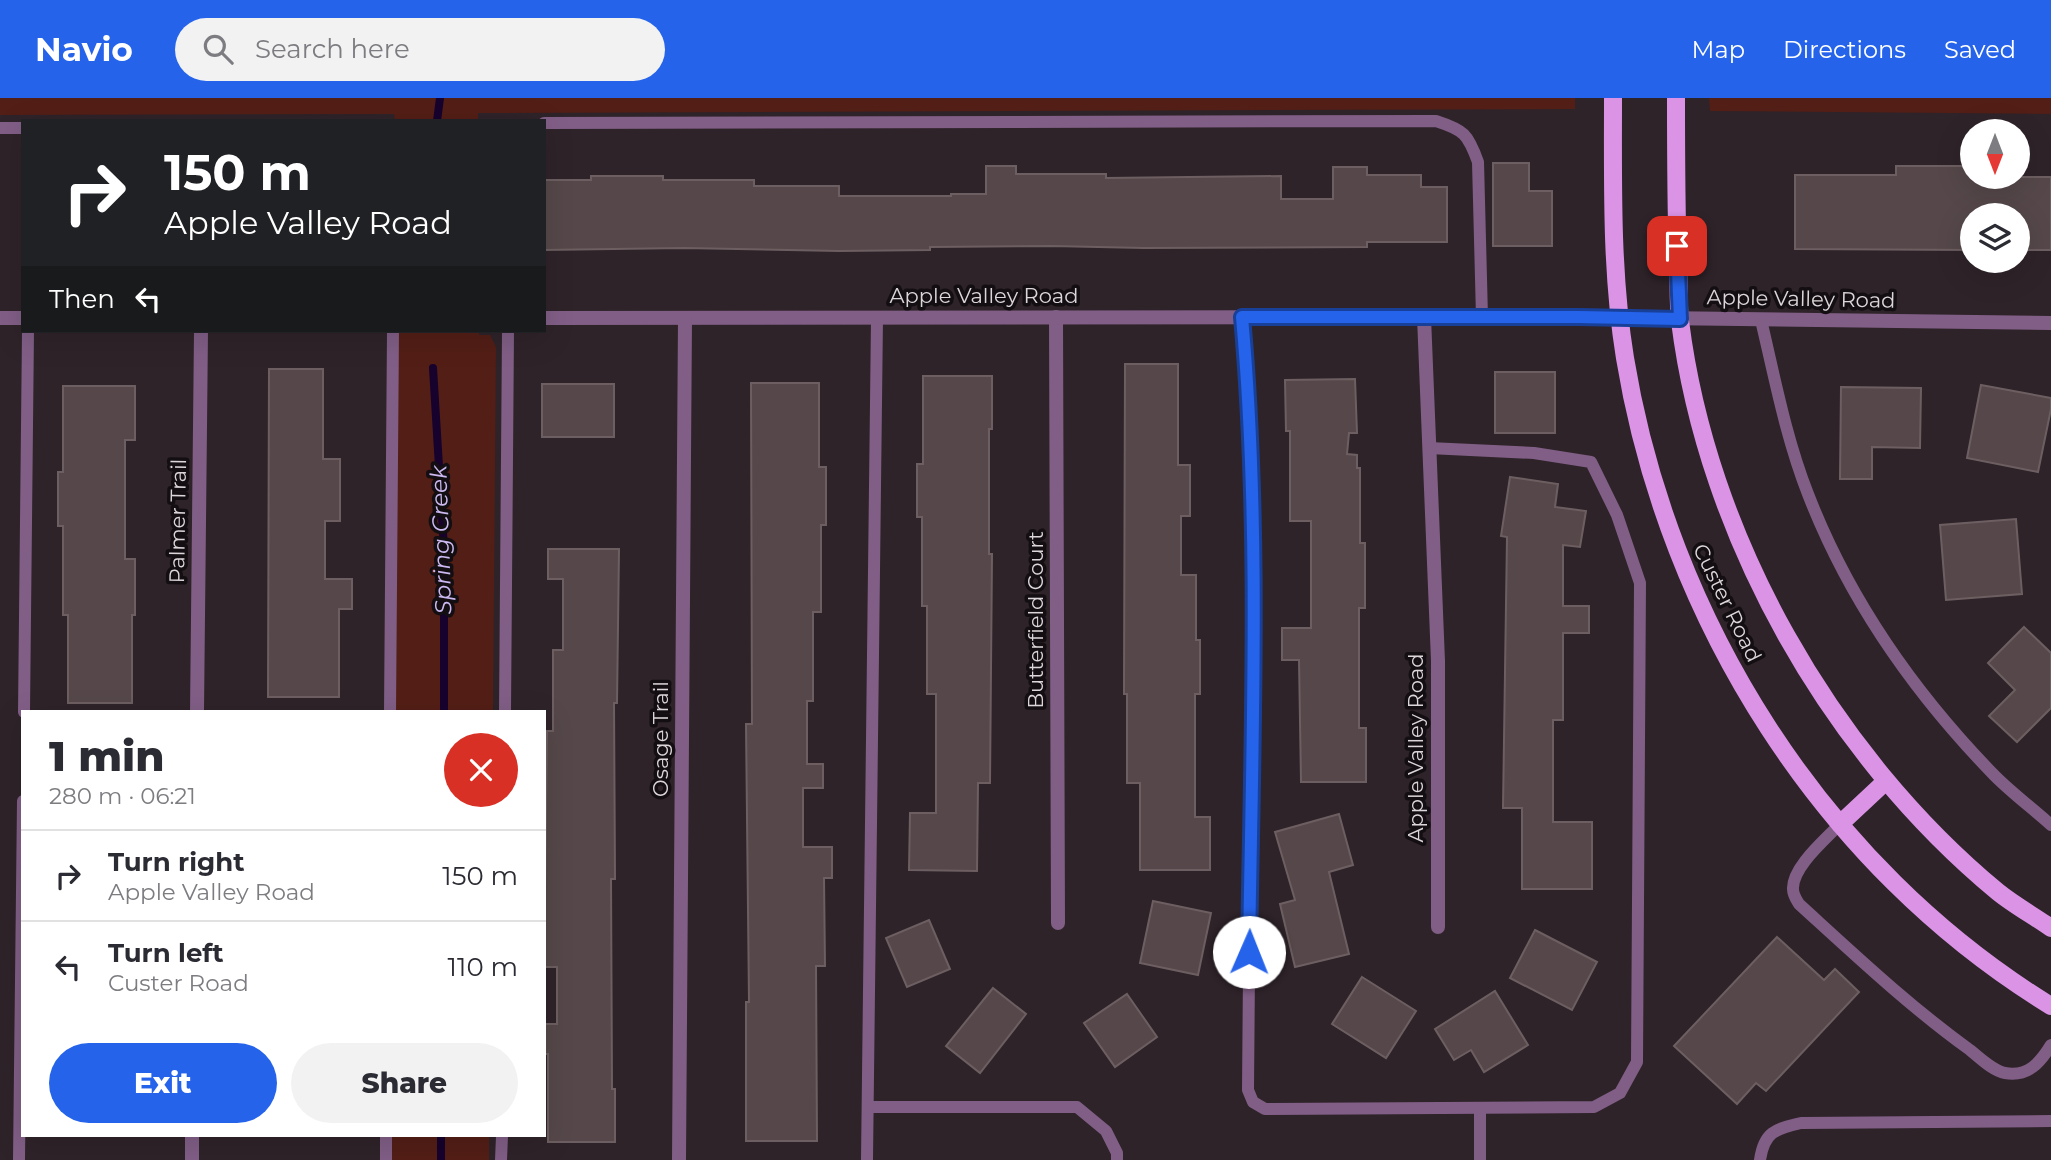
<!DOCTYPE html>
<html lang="en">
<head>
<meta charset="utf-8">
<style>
	body { margin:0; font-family:Montserrat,sans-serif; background:#f2f2f3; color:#2b2b33; height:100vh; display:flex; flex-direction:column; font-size:26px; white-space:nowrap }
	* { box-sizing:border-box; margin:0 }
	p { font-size:23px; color:#7c7c81 }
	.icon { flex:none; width:38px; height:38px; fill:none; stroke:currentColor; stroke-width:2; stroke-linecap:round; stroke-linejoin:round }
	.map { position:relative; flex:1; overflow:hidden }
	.panel { position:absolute; left:21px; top:612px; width:525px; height:427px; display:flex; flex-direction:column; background:#fff; border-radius:0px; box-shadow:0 7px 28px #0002 }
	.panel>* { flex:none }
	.hud { position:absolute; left:21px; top:21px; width:525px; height:214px; border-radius:0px; box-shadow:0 7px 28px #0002; background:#202124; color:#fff; overflow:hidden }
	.needle { width:46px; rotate:180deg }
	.buttons { position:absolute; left:1960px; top:21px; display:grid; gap:14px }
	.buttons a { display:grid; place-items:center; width:70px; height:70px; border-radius:50%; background:#fff; box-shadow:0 7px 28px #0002; font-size:35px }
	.pin { position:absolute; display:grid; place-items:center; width:60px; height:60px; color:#fff; margin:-30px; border-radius:14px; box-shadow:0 4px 10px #0006 }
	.me { position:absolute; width:77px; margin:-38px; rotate:1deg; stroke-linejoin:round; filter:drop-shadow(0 0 5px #0008) }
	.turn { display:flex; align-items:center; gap:24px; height:147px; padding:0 28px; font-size:32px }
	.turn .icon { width:91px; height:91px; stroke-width:2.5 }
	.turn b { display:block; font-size:49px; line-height:60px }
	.then { display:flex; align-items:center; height:66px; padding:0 28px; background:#0003; gap:14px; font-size:26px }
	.round { display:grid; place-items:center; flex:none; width:74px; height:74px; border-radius:37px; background:#f2f2f3 }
	.overview { display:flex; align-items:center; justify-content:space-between; height:119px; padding:0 28px }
	h1 { font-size:42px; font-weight:800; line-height:52px }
	.action { display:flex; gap:14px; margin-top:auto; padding:14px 28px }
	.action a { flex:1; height:80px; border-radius:42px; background:#2563eb; color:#fff; font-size:28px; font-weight:800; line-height:80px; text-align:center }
	.action a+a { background:#f2f2f3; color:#2b2b33 }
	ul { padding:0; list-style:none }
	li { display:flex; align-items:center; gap:21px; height:91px; padding:0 28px; border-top:2px solid #e1e1e2 }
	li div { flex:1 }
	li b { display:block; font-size:26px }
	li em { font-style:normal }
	header { display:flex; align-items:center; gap:42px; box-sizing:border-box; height:98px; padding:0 35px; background:#2563eb; color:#fff }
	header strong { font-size:33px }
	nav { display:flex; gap:38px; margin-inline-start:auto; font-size:24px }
	.search { width:490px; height:63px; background:#f2f2f3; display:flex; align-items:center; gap:18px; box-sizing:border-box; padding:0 24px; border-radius:38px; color:#7c7c81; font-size:26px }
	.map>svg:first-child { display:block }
	.green { fill:#531e16 }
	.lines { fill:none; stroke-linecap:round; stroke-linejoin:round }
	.stream { stroke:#16022d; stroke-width:8 }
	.building { fill:#56484a; stroke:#6d5f61; stroke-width:2 }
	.lane { stroke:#815e86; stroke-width:12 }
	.street { stroke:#815e86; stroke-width:14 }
	.primary { stroke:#db93e6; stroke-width:18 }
	.route-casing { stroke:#184099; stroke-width:18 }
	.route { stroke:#2563eb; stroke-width:12 }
	.labels { text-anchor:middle; stroke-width:7; stroke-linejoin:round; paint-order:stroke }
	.street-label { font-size:21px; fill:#dcd5d9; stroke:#130e11 }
	.water-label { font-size:23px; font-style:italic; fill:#ccb9f1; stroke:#130e11 }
</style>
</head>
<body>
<header>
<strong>Navio</strong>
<div class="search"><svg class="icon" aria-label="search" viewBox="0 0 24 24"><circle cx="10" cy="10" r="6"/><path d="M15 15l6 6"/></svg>Search here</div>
<nav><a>Map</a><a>Directions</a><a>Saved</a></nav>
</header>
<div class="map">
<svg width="2051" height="1062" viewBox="0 0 2051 1062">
	<rect width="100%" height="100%" fill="#2e2329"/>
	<!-- green -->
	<g class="green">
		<path d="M0,0H1575V11L478,15V23H395L394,16L0,17Z"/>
		<path d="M1709,0H2051V16L1710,13Z"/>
		<path d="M394,233H479V237H490L496,249L493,614H392Z"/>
		<rect x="390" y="1038" width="99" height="24"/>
	</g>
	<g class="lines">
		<!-- stream -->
		<g class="stream">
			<path d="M437,23L440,0"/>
			<path d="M433,270L444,451V614"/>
			<path d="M441,1062V1038"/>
		</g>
	</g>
	<!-- building -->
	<g class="building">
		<path d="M1493,65H1529V93H1552V148H1493Z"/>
		<path d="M986,68H1016V76H1106V80L1281,78V101H1333V69H1367V77H1421V89H1447V144H1367V149L1144,150L1052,148L930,149V152L839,153L684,150L544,152V82H591V78H663V82H754V88H839V98H951V96H986Z"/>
		<path d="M1896,68H1972V79H2051V152H2018V117H1972V152L1795,151V77H1896Z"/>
		<path d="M1125,266H1178V367H1190V418H1181V477H1196V542H1200V596H1195V719H1210V772H1140V685H1127V596H1124Z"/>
		<path d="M269,271H323V361H340V423H325V481H352V511H339V599H268Z"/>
		<rect x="1495" y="274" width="60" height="61"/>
		<path d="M923,278H992V331H989V456H992L990,685H978L977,773L909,772L910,715H936V596H927V508H922V419H917V366H923Z"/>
		<path d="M1355,281L1357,335H1349L1347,356L1357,357V370H1360V445H1365V510H1359V630H1366V684H1301L1299,562H1282V530H1311V423H1290V333H1286L1285,282Z"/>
		<path d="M751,285H819V369H826V427H821V514H813V603H807V666H823V690H803V749H832V780H824L825,868H816L817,1043H746V904H749L746,626H752Z"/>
		<rect x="542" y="286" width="72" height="53"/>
		<path d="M1981,287L2051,300V311L2038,374L1967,360Z"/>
		<path d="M63,288H135V342H125V461H135V517H132V605H68V517H63V428H58V374H63Z"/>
		<path d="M1841,289L1921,290L1920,350L1872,349V381H1840Z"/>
		<path d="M1510,379L1558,386L1555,409L1586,413L1580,449L1563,447V508H1589V535H1563V622H1553V724H1592V791H1522V710H1503L1507,439L1501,438Z"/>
		<path d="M2016,421L2022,496L1946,502L1940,427Z"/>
		<path d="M548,451H619L617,605H614L615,781H611L612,991H615V1044H548V956H544V926H557V869H544L547,633H553V552H563V481H548Z"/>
		<path d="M2024,529L2051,555V610L2017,644L1989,618L2015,592L1988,565Z"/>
		<path d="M1339,716L1353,767L1329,774L1349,856L1295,869L1280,806L1295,802L1275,734Z"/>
		<path d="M1153,803L1211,815L1198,877L1140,865Z"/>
		<path d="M929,822L950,871L907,889L886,840Z"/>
		<path d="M1535,832L1597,864L1572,912L1510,880Z"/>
		<path d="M1777,839L1824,882L1835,871L1859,894L1766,993L1756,985L1737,1006L1674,948Z"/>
		<path d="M1362,879L1416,913L1386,960L1332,926Z"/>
		<path d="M993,890L1026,916L980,975L946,948Z"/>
		<path d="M1495,893L1528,947L1484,974L1471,952L1454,962L1435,931Z"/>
		<path d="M1127,896L1157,939L1115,969L1084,925Z"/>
	</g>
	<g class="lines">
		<!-- lane -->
		<g class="lane">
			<path d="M544,25L1436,23C1464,32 1468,36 1478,64L1482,219"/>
			<path d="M0,30H23"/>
			<path d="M1243,219L1250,305L1253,400L1248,992L1253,1004L1265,1011L1594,1009L1620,995L1637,964L1640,485L1617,417L1591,364L1534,355L1429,350"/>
			<path d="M1761,222C1775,281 1786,340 1808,396C1849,502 1916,597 1995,678C2012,695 2032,710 2051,727"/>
			<path d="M24,614L28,233"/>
			<path d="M390,614L393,233"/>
			<path d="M505,614L508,233"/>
			<path d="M1840,726C1826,741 1792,769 1793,791C1793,797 1796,801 1799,806C1855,857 1909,908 1970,952C1980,960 1993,973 2005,975C2028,979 2040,965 2051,947"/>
			<path d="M868,1009H1077L1106,1033L1117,1055V1062"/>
			<path d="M1480,1010V1062"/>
			<path d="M19,1062L23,703"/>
			<path d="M386,1062V1038"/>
			<path d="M501,1062L502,1038"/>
			<path d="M867,1062L877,220"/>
			<path d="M1760,1062C1764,1034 1775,1031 1801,1025L2051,1023"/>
		</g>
		<!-- street -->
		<g class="street">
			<path d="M1056,219L1058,825"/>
			<path d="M1424,219L1438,563V829"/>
			<path d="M0,220H23"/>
			<path d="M544,220L1579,219L2051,225"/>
			<path d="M197,614L201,233"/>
			<path d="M192,1062V1038"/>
			<path d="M679,1062L685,220"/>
		</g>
		<!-- primary -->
		<g class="primary">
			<path d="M1613,0C1613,87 1611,174 1625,260C1668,522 1823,769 2051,908"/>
			<path d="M1676,0C1676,55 1676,110 1678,164C1679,184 1678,204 1680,223C1707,439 1831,656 1998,794C2014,807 2034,818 2051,830"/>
			<path d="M1840,726L1886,683"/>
		</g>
	</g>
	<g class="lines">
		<defs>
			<path id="route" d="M1249,854C1252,643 1261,430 1242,219H1579L1680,221L1677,148"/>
		</defs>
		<!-- route casing -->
		<use href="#route" class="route-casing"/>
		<!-- route -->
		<use href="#route" class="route"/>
	</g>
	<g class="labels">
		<!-- street labels -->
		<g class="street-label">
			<text x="984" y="205">Apple Valley Road</text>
			<text transform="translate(1801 201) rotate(1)" y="7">Apple Valley Road</text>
			<text transform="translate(178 423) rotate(-89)" y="7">Palmer Trail</text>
			<text transform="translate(1727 505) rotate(64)" y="7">Custer Road</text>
			<text transform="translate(1036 522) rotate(-90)" y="7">Butterfield Court</text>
			<text transform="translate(661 641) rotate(-90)" y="7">Osage Trail</text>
			<text transform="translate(1416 650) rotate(-90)" y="7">Apple Valley Road</text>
		</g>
		<!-- water labels -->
		<g class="water-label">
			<text transform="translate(441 442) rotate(-92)" y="8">Spring Creek</text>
		</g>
	</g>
</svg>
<div class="buttons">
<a><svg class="needle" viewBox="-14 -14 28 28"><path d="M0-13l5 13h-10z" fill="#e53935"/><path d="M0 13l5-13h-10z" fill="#7c7c81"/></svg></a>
<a><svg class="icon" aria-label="layers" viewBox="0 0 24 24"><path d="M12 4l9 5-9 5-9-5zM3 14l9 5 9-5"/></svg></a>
</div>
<div class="pin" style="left:1677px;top:148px;background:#d93025"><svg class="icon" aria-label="arrive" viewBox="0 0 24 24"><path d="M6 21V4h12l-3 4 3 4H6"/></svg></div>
<svg class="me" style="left:1249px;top:854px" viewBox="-20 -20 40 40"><circle r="19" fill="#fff"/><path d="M0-13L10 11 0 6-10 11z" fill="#2563eb"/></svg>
<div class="hud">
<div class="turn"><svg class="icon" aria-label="right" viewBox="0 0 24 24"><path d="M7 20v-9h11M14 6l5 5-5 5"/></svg><div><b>150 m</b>Apple Valley Road</div></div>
<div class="then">Then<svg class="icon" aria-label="left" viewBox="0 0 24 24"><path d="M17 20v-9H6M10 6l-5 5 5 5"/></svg></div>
</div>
<section class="panel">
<div class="overview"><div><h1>1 min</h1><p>280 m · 06:21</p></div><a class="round" style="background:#d93025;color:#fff"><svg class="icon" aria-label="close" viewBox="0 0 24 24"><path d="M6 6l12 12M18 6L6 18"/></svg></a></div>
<ul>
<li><svg class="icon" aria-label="right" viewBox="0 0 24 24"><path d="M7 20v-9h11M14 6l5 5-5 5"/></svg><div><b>Turn right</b><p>Apple Valley Road</p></div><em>150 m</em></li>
<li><svg class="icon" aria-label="left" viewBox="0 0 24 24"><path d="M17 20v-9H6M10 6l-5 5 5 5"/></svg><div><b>Turn left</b><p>Custer Road</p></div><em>110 m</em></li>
</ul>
<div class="action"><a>Exit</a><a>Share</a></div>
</section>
</div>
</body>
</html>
